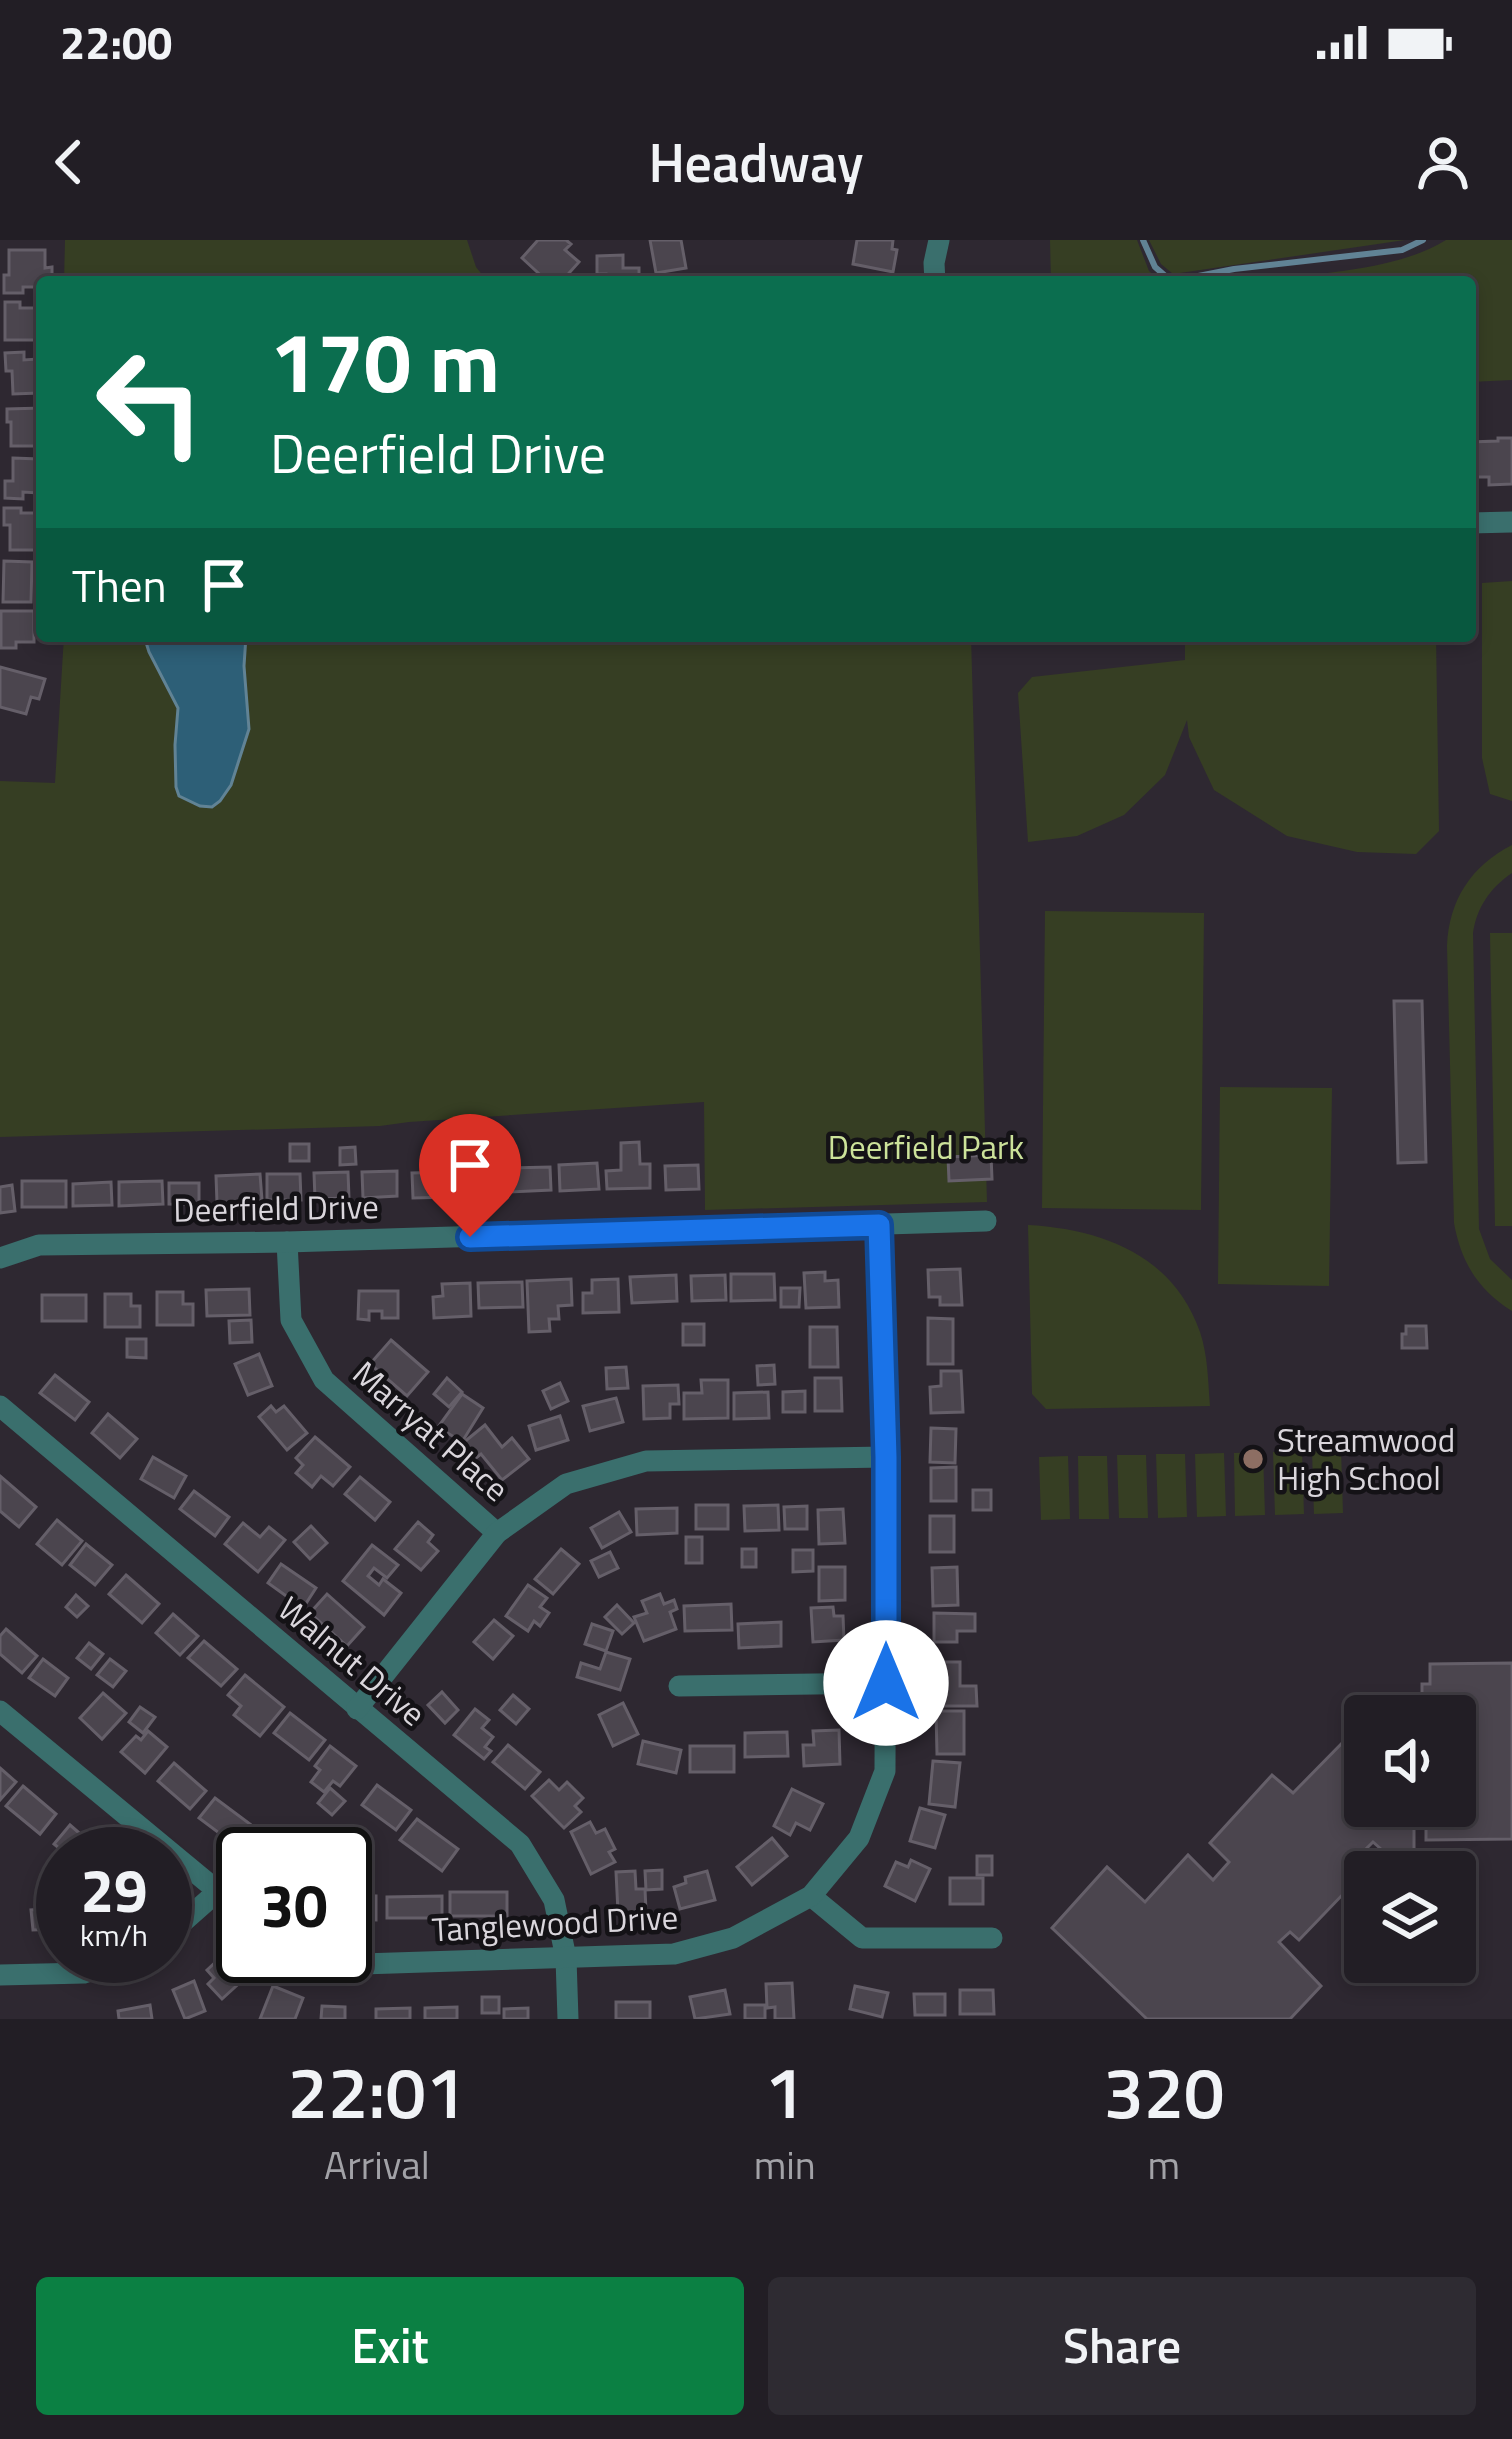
<!DOCTYPE html>
<html lang="en">
<head>
<meta charset="utf-8">
<style>
	body { margin:0; font-family:"Titillium Web",sans-serif; background:#2e2b32; color:#f1f3f6; height:100vh; display:flex; flex-direction:column; font-size:45px; white-space:nowrap }
	* { box-sizing:border-box; margin:0 }
	p { font-size:39px; color:#a2a2a7 }
	.icon { flex:none; width:66px; height:66px; fill:none; stroke:currentColor; stroke-width:2; stroke-linecap:round; stroke-linejoin:round }
	.map { position:relative; height:1779px; overflow:hidden }
	.drawer { display:flex; flex-direction:column; background:#221e25; flex:1 }
	.drawer>* { flex:none }
	.top-card { position:absolute; left:36px; top:36px; width:1440px; height:366px; border-radius:12px; box-shadow:0 6px 18px #0003,0 0 0 3px #3f3c42; background:#0b6e4f; color:#fff; overflow:hidden }
	.controls { position:absolute; left:1344px; top:1455px; display:grid; gap:24px }
	.controls a { display:grid; place-items:center; width:132px; height:132px; border-radius:12px; background:#221e25; box-shadow:0 6px 18px #0003,0 0 0 3px #3f3c42; font-size:60px }
	.speed { position:absolute; left:36px; top:1587px; display:flex; gap:24px; font-size:60px; font-weight:700; text-align:center }
	.speed>* { display:grid; place-content:center; width:156px; height:156px; border-radius:50%; background:#221e25; box-shadow:0 6px 18px #0003,0 0 0 3px #3f3c42; line-height:1 }
	.speed small { font-size:30px; font-weight:400 }
	.speed .limit { border:6px solid #111; border-radius:18px; background:#fff; color:#111 }
	.pin { position:absolute; display:grid; place-items:center; width:102px; height:102px; color:#fff; margin:-123px -51px; border-radius:50% 50% 50% 0; rotate:-45deg; box-shadow:0 0 12px #0007 }
	.pin .icon { rotate:45deg }
	.me { position:absolute; width:132px; margin:-66px; rotate:0deg; stroke-linejoin:round; filter:drop-shadow(0 0 9px #0008) }
	.turn { display:flex; align-items:center; gap:42px; height:252px; padding:0 36px; font-size:54px }
	.turn .icon { width:156px; height:156px; stroke-width:2.5 }
	.turn b { display:block; font-size:84px; line-height:102px }
	.then { display:flex; align-items:center; height:114px; padding:0 36px; background:#0003; gap:24px; font-size:45px }
	.eta { display:flex; justify-content:space-evenly; align-items:center; height:204px; text-align:center }
	.eta b { font-size:72px; font-weight:600; line-height:84px }
	.action { display:flex; gap:24px; margin-top:auto; padding:24px 36px }
	.action a { flex:1; height:138px; border-radius:12px; background:#0b8043; color:#fff; font-size:48px; font-weight:600; line-height:138px; text-align:center }
	.action a+a { background:#2e2b32; color:#f1f3f6 }
	.status { display:flex; justify-content:space-between; align-items:center; height:84px; padding:0 60px; background:#221e25; direction:ltr }
	.status svg { height:33px; fill:currentColor }
	header { display:flex; justify-content:space-between; align-items:center; height:156px; padding:0 36px; background:#221e25; font-size:54px; font-weight:600 }
	.map>svg:first-child { display:block }
	.green { fill:#363e23 }
	.water { fill:#2d5f77; stroke:#618395; stroke-width:3 }
	.lines { fill:none; stroke-linecap:round; stroke-linejoin:round }
	.stream { stroke:#618395; stroke-width:6 }
	.building { fill:#4b454e; stroke:#655f69; stroke-width:3 }
	.street { stroke:#3a6f6d; stroke-width:21 }
	.route-casing { stroke:#114b97; stroke-width:30 }
	.route { stroke:#1a73e8; stroke-width:21 }
	.education-dot { fill:#8d6e63; stroke:#141216; stroke-width:4.5 }
	.labels { text-anchor:middle; stroke-width:9; stroke-linejoin:round; paint-order:stroke }
	.park-label { font-size:33px; fill:#cce29a; stroke:#141216 }
	.street-label { font-size:33px; fill:#dad6dc; stroke:#141216 }
	.poi-label { font-size:33px; fill:#dad6dc; stroke:#141216; text-anchor:start }
</style>
</head>
<body>
<div class="status"><b>22:00</b><svg viewBox="0 0 49 12"><path d="M0 12V9h3v3zM5 12V6h3v6zM10 12V3h3v9zM15 12V0h3v12zM26 1h20v11H26zM47 4h2v5h-2z"/></svg></div>
<header><svg class="icon" aria-label="back" viewBox="0 0 24 24"><path d="M15 5l-7 7 7 7"/></svg>Headway<svg class="icon" aria-label="person" viewBox="0 0 24 24"><circle cx="12" cy="8" r="4"/><path d="M4 21q1-7 8-7t8 7"/></svg></header>
<div class="map">
<svg width="1512" height="1779" viewBox="0 0 1512 1779">
	<rect width="100%" height="100%" fill="#2e2831"/>
	<!-- green -->
	<g class="green">
		<path d="M65,0H467L476,27L488,42H64Z"/>
		<path d="M1050,0H1137L1149,31L1162,42H1051Z"/>
		<path d="M1149,0H1405L1173,34L1161,24Z"/>
		<path d="M1446,0H1512V140L1470,142V42H1246C1305,34 1396,32 1446,0Z"/>
		<path d="M1512,341V561L1490,554L1482,518V343Z"/>
		<path d="M64,396H971L987,962L705,970L704,862L409,882L380,886L0,897V541L55,543Z"/>
		<path d="M1185,396H1436L1439,591L1416,614L1357,612L1287,596L1214,550L1189,497L1187,480L1165,535L1124,575L1077,596L1028,602L1018,453L1032,437L1185,420Z"/>
		<path d="M1512,605V633C1490,648 1477,667 1473,693L1479,989L1490,1019L1512,1040V1071C1478,1050 1461,1022 1454,983L1447,706C1449,660 1471,626 1512,605Z"/>
		<path d="M1045,671L1204,673L1201,970L1042,968Z"/>
		<path d="M1490,693H1512V986H1495Z"/>
		<path d="M1220,847L1332,848L1329,1046L1218,1044Z"/>
		<path d="M1028,985C1102,989 1173,1015 1200,1092C1208,1116 1208,1141 1210,1166L1046,1169L1032,1154Z"/>
		<path d="M1341,1210L1343,1273L1314,1274L1312,1211Z"/>
		<path d="M1302,1211L1304,1274L1275,1275L1273,1212Z"/>
		<path d="M1263,1212L1265,1275L1235,1276L1234,1213Z"/>
		<path d="M1224,1213L1226,1276L1197,1277L1195,1214Z"/>
		<path d="M1156,1214H1185L1187,1277L1158,1278Z"/>
		<path d="M1117,1215H1146L1148,1278H1119Z"/>
		<path d="M1068,1216L1070,1279L1041,1280L1039,1217Z"/>
		<path d="M1078,1216H1107L1109,1279H1079Z"/>
	</g>
	<!-- water -->
	<path class="water" d="M144,396H246L244,426L249,489L231,545L220,561L212,567L200,566L179,556L176,547L175,505L178,468L149,412Z"/>
	<g class="lines">
		<!-- stream -->
		<g class="stream">
			<path d="M1143,0L1155,27L1170,40"/>
			<path d="M1168,42L1234,29L1402,10L1423,0"/>
		</g>
	</g>
	<!-- building -->
	<g class="building">
		<path d="M538,0H566L571,4L565,10L579,22L561,42H548L522,18Z"/>
		<path d="M650,0H681L686,28L656,33Z"/>
		<path d="M857,0H893L892,9L897,10L893,32L853,24Z"/>
		<path d="M9,10H45V28L52,27V42H42V47H23V53H4V35H9Z"/>
		<path d="M623,15V28H639V42H606V34H597V16Z"/>
		<path d="M985,35L1024,36V42H985Z"/>
		<path d="M5,62H20V68H38V100H5Z"/>
		<path d="M24,112V120L37,119L39,153L13,154L12,131H6L5,113Z"/>
		<path d="M42,168V206H11V182H7V169Z"/>
		<path d="M1498,198H1512V244L1489,245V237H1471L1470,202L1498,201Z"/>
		<path d="M13,218L38,219V253L23,252V259L5,258V241H13Z"/>
		<path d="M4,268H21V273H42V310H10V285H4Z"/>
		<path d="M4,321L32,322L31,362H3Z"/>
		<path d="M1,371H34V402H16V408H1Z"/>
		<path d="M0,427L45,439L39,459L31,457L26,474L0,467Z"/>
		<path d="M1394,761H1422L1426,922L1398,923Z"/>
		<path d="M639,902L640,924H650V948L607,949L606,931L621,930V903Z"/>
		<rect x="290" y="904" width="19" height="17"/>
		<path d="M355,907L356,924L340,925V908Z"/>
		<path d="M991,915L992,939L949,941L948,917Z"/>
		<path d="M597,923L599,949L560,951L559,925Z"/>
		<path d="M698,925L699,949L666,950L665,926Z"/>
		<path d="M550,927L551,950L510,952L509,928Z"/>
		<path d="M464,930H503L502,954H464Z"/>
		<path d="M397,931V956L363,958L362,932Z"/>
		<path d="M348,932L349,958L315,959L314,933Z"/>
		<path d="M451,932L452,957L413,958L412,933Z"/>
		<path d="M260,934L262,960L217,963L216,936Z"/>
		<path d="M267,934H300L301,960H267Z"/>
		<rect x="22" y="941" width="44" height="26"/>
		<path d="M162,941L163,964L119,966V942Z"/>
		<path d="M111,942L112,965L73,966V944Z"/>
		<path d="M169,943H199V965L169,964Z"/>
		<path d="M12,945L15,971L0,973V947Z"/>
		<path d="M960,1029L962,1065H940V1057H929L928,1030Z"/>
		<path d="M825,1032V1041L838,1040L839,1067L806,1068L804,1033Z"/>
		<path d="M731,1034H774L775,1060L731,1061Z"/>
		<path d="M676,1035L677,1061L632,1063L630,1037Z"/>
		<path d="M725,1035L726,1060L692,1061L691,1036Z"/>
		<path d="M571,1039L572,1065L558,1066L559,1079H549L550,1091L529,1092L527,1041Z"/>
		<path d="M618,1039L619,1072L583,1073V1053H592V1040Z"/>
		<path d="M522,1042L523,1067L479,1068L478,1043Z"/>
		<path d="M470,1043L471,1076L434,1078L433,1057L443,1056L442,1044Z"/>
		<path d="M781,1048H800L799,1067H781Z"/>
		<path d="M249,1049L250,1075L207,1076L206,1050Z"/>
		<path d="M359,1051H398V1078H382V1071H369V1080L358,1079Z"/>
		<path d="M157,1052H183V1064H193V1085H157Z"/>
		<path d="M105,1054H131V1066H140V1087H105Z"/>
		<rect x="42" y="1055" width="44" height="26"/>
		<path d="M928,1078L953,1079V1124H928Z"/>
		<path d="M251,1080L252,1102L230,1103L229,1081Z"/>
		<rect x="683" y="1084" width="21" height="21"/>
		<path d="M1406,1086H1426L1427,1108H1402V1094H1406Z"/>
		<path d="M810,1087H837L838,1127H810Z"/>
		<path d="M127,1099H146V1118L127,1117Z"/>
		<path d="M391,1100L428,1132L407,1156L370,1124Z"/>
		<path d="M259,1114L272,1146L248,1155L235,1124Z"/>
		<path d="M774,1125L775,1144L758,1145L757,1126Z"/>
		<path d="M626,1127L628,1148L607,1149L606,1128Z"/>
		<path d="M941,1131H961L963,1172L931,1173L930,1147L941,1146Z"/>
		<path d="M55,1135L89,1162L75,1180L40,1153Z"/>
		<path d="M447,1138L462,1152L449,1167L434,1154Z"/>
		<path d="M815,1138H841L842,1171H815Z"/>
		<path d="M701,1140H728V1178L684,1179V1153H702Z"/>
		<path d="M560,1143L568,1161L551,1169L543,1151Z"/>
		<path d="M678,1145L679,1164H670V1178L644,1179L643,1146Z"/>
		<path d="M805,1151V1172H783V1152Z"/>
		<path d="M768,1152L769,1178L734,1179V1153Z"/>
		<path d="M462,1154L483,1168L462,1202L438,1187Z"/>
		<path d="M616,1158L623,1182L590,1191L583,1166Z"/>
		<path d="M271,1166L276,1172L284,1166L307,1193L287,1210L259,1177Z"/>
		<path d="M108,1174L137,1199L120,1218L92,1193Z"/>
		<path d="M560,1176L568,1200L536,1210L529,1186Z"/>
		<path d="M485,1185L502,1207L512,1198L529,1219L502,1240L481,1214L476,1218L463,1203Z"/>
		<path d="M931,1188L956,1189L955,1223L930,1222Z"/>
		<path d="M315,1197L350,1227L333,1246L321,1236L312,1247L296,1233L303,1225L296,1218Z"/>
		<path d="M153,1217L186,1236L174,1258L141,1239Z"/>
		<path d="M956,1227V1261H931V1228Z"/>
		<path d="M0,1236L36,1267L19,1287L0,1271Z"/>
		<path d="M360,1237L390,1262L375,1280L345,1254Z"/>
		<rect x="973" y="1250" width="18" height="20"/>
		<path d="M194,1251L229,1277L215,1296L180,1269Z"/>
		<rect x="696" y="1265" width="32" height="24"/>
		<path d="M778,1265L779,1290L745,1291L744,1266Z"/>
		<path d="M807,1266V1289H785L784,1267Z"/>
		<path d="M677,1268V1293L637,1295L636,1269Z"/>
		<path d="M843,1269L845,1303L819,1304L818,1270Z"/>
		<path d="M619,1272L631,1292L602,1308L591,1288Z"/>
		<rect x="930" y="1276" width="24" height="36"/>
		<path d="M57,1280L82,1301L62,1325L37,1304Z"/>
		<path d="M418,1282L433,1295L428,1302L438,1311L421,1330L395,1309Z"/>
		<path d="M243,1283L260,1297L269,1287L285,1300L258,1332L225,1304Z"/>
		<path d="M311,1286L327,1303L310,1319L294,1302Z"/>
		<rect x="686" y="1297" width="16" height="26"/>
		<path d="M86,1304L112,1325L95,1345L70,1325Z"/>
		<path d="M372,1305L398,1325L387,1338L374,1328L368,1336L379,1345L383,1339L401,1353L384,1375L343,1341Z"/>
		<path d="M561,1309L579,1324L553,1354L535,1339Z"/>
		<rect x="742" y="1309" width="14" height="18"/>
		<path d="M793,1310H813V1331L793,1332Z"/>
		<path d="M610,1312L618,1328L599,1337L591,1321Z"/>
		<path d="M281,1324L316,1348L303,1368L268,1343Z"/>
		<path d="M819,1327H845V1360L819,1361Z"/>
		<path d="M957,1327L958,1365L933,1366L932,1328Z"/>
		<path d="M126,1335L159,1364L142,1383L109,1354Z"/>
		<path d="M528,1345L547,1358L540,1367L549,1373L540,1386L534,1381L528,1391L506,1376Z"/>
		<path d="M327,1354L364,1387L347,1406L310,1373Z"/>
		<path d="M660,1354L664,1364L674,1360L677,1369L670,1372L676,1389L644,1401L634,1377L647,1373L642,1361Z"/>
		<path d="M76,1355L88,1366L77,1377L66,1367Z"/>
		<path d="M731,1364L732,1390L685,1391L684,1366Z"/>
		<path d="M617,1365L634,1383L622,1394L605,1377Z"/>
		<path d="M833,1367L834,1376H843L844,1400L813,1402L811,1368Z"/>
		<path d="M934,1373L975,1374V1391H957V1402H934Z"/>
		<path d="M173,1374L198,1396L180,1415L156,1393Z"/>
		<path d="M494,1380L513,1396L493,1419L474,1402Z"/>
		<path d="M781,1382V1406L739,1408L738,1384Z"/>
		<path d="M592,1384L613,1391L606,1411L585,1404Z"/>
		<path d="M6,1389L37,1416L22,1433L0,1414V1396Z"/>
		<path d="M204,1401L237,1429L221,1446L188,1418Z"/>
		<path d="M89,1403L103,1414L91,1429L77,1418Z"/>
		<path d="M606,1412L630,1419L620,1450L577,1437L581,1423L600,1429Z"/>
		<path d="M43,1419L68,1438L55,1456L29,1438Z"/>
		<path d="M110,1419L126,1431L113,1447L97,1435Z"/>
		<path d="M935,1422H960V1446H976L977,1466H935Z"/>
		<path d="M1512,1423V1599L1426,1600V1584L1414,1585V1609L1390,1617L1373,1602L1365,1610L1374,1622L1299,1700L1290,1692L1279,1702L1321,1746L1290,1779H1147L1052,1688L1107,1627L1145,1662L1188,1615L1213,1640L1229,1622L1210,1603L1272,1535L1293,1553L1351,1494L1365,1493V1566H1455V1476H1422V1444H1430V1424Z"/>
		<path d="M245,1435L284,1467L260,1496L234,1475L241,1466L228,1455Z"/>
		<path d="M442,1452L458,1470L445,1483L428,1465Z"/>
		<path d="M103,1453L126,1473L102,1499L80,1478Z"/>
		<path d="M513,1455L529,1469L516,1484L500,1470Z"/>
		<path d="M623,1463L638,1494L613,1506L599,1475Z"/>
		<path d="M140,1467L155,1477L143,1493L129,1482Z"/>
		<path d="M475,1469L489,1480L482,1488L493,1497L485,1507L491,1511L484,1519L454,1495Z"/>
		<path d="M936,1471H964V1514H937Z"/>
		<path d="M290,1473L325,1500L309,1520L274,1493Z"/>
		<path d="M839,1490L840,1524L804,1526L803,1505H814L813,1491Z"/>
		<path d="M148,1491L167,1507L145,1533L121,1512L136,1496L141,1500Z"/>
		<path d="M787,1492L788,1516L745,1517V1493Z"/>
		<path d="M643,1501L681,1510L676,1533L638,1524Z"/>
		<path d="M508,1505L540,1532L525,1549L493,1522Z"/>
		<path d="M330,1506L356,1526L340,1546L333,1541L324,1552L311,1542L320,1530L315,1526Z"/>
		<rect x="690" y="1506" width="44" height="26"/>
		<path d="M933,1521L960,1523L955,1567L929,1564Z"/>
		<path d="M174,1523L206,1551L190,1569L158,1541Z"/>
		<path d="M0,1528L16,1542L0,1560Z"/>
		<path d="M549,1540L559,1550L567,1542L583,1558L575,1566L581,1572L564,1588L532,1556Z"/>
		<path d="M377,1545L411,1570L396,1590L362,1565Z"/>
		<path d="M23,1546L56,1574L40,1594L6,1566Z"/>
		<path d="M330,1548L345,1561L332,1575L318,1563Z"/>
		<path d="M792,1549L823,1564L810,1590L796,1583L790,1595L774,1586Z"/>
		<path d="M215,1558L250,1584L235,1605L199,1578Z"/>
		<path d="M920,1568L945,1575L935,1608L910,1601Z"/>
		<path d="M417,1579L458,1609L442,1631L400,1600Z"/>
		<path d="M590,1582L596,1593L605,1589L615,1609L609,1612L615,1622L591,1634L571,1592Z"/>
		<path d="M70,1585L100,1611L98,1614H66L54,1604Z"/>
		<path d="M255,1594L277,1614H244L241,1611Z"/>
		<path d="M772,1598L787,1616L752,1645L737,1627Z"/>
		<rect x="977" y="1616" width="15" height="19"/>
		<path d="M911,1620L930,1629L915,1661L885,1646L896,1622L908,1627Z"/>
		<path d="M662,1630V1649L646,1650L645,1631Z"/>
		<path d="M635,1631L636,1649H645L646,1671L618,1672L616,1632Z"/>
		<path d="M707,1631L715,1660L680,1669L674,1647L686,1643L685,1637Z"/>
		<rect x="950" y="1638" width="33" height="26"/>
		<rect x="450" y="1652" width="57" height="24"/>
		<path d="M345,1655L376,1656V1680L345,1679Z"/>
		<path d="M442,1656V1678H387V1657Z"/>
		<path d="M58,1668L59,1689L33,1690L31,1670Z"/>
		<path d="M223,1715L245,1738L222,1759L208,1744L214,1738L207,1730Z"/>
		<path d="M194,1741L205,1771L185,1779L173,1750Z"/>
		<path d="M792,1743L794,1779H775V1767L767,1768L766,1744Z"/>
		<path d="M273,1746L303,1758L295,1779H260Z"/>
		<path d="M855,1746L888,1753L882,1777L850,1769Z"/>
		<path d="M725,1750L730,1774L695,1779L690,1757Z"/>
		<path d="M960,1750H993L994,1774H960Z"/>
		<path d="M914,1754H945V1775H915Z"/>
		<rect x="482" y="1757" width="17" height="16"/>
		<rect x="616" y="1762" width="34" height="17"/>
		<path d="M150,1765L152,1779H119L118,1771Z"/>
		<rect x="745" y="1765" width="20" height="14"/>
		<path d="M322,1766L345,1767V1779H321Z"/>
		<path d="M457,1767V1779H425V1768Z"/>
		<path d="M410,1768V1779H376V1769Z"/>
		<path d="M528,1768V1779H504V1769Z"/>
	</g>
	<g class="lines">
		<!-- street -->
		<g class="street">
			<path d="M935,42L934,23L939,0"/>
			<path d="M1470,283L1512,282"/>
			<path d="M287,1002L291,1080L324,1140L497,1293"/>
			<path d="M0,1018L39,1005L287,1002L986,981"/>
			<path d="M0,1166L520,1604L554,1660L566,1718L568,1779"/>
			<path d="M679,1446L886,1443"/>
			<path d="M357,1469L497,1293L566,1244L646,1221L886,1217"/>
			<path d="M0,1471L243,1672"/>
			<path d="M811,1656L862,1698H992"/>
			<path d="M165,1698L217,1652"/>
			<path d="M317,1716L362,1724L674,1714L733,1698L811,1656L859,1598L885,1531L886,1217L879,985"/>
			<path d="M0,1735L84,1733L135,1716"/>
		</g>
	</g>
	<g class="lines">
		<defs>
			<path id="route" d="M470,997L879,985L886,1217V1443"/>
		</defs>
		<!-- route casing -->
		<use href="#route" class="route-casing"/>
		<!-- route -->
		<use href="#route" class="route"/>
	</g>
	<!-- markers -->
	<circle class="education-dot" cx="1253" cy="1219" r="12"/>
	<g class="labels">
		<!-- park labels -->
		<g class="park-label">
			<text x="926" y="919">Deerfield Park</text>
		</g>
		<!-- street labels -->
		<g class="street-label">
			<text transform="translate(276 968) rotate(-1)" y="12">Deerfield Drive</text>
			<text transform="translate(431 1191) rotate(41)" y="12">Marryat Place</text>
			<text transform="translate(352 1421) rotate(40)" y="12">Walnut Drive</text>
			<text transform="translate(555 1683) rotate(-3)" y="12">Tanglewood Drive</text>
		</g>
		<!-- poi labels -->
		<g class="poi-label">
			<text x="1277" y="1212">Streamwood<tspan x="1277" dy="38">High School</tspan></text>
		</g>
	</g>
</svg>
<div class="controls">
<a><svg class="icon" aria-label="sound" viewBox="0 0 24 24"><path d="M4 9h4l5-4v14l-5-4H4zM17 9q2 3 0 6"/></svg></a>
<a><svg class="icon" aria-label="layers" viewBox="0 0 24 24"><path d="M12 4l9 5-9 5-9-5zM3 14l9 5 9-5"/></svg></a>
</div>
<div class="speed"><div>29<small>km/h</small></div><div class="limit">30</div></div>
<div class="pin" style="left:470px;top:997px;background:#d93025"><svg class="icon" aria-label="arrive" viewBox="0 0 24 24"><path d="M6 21V4h12l-3 4 3 4H6"/></svg></div>
<svg class="me" style="left:886px;top:1443px" viewBox="-20 -20 40 40"><circle r="19" fill="#fff"/><path d="M0-13L10 11 0 6-10 11z" fill="#1a73e8"/></svg>
<div class="top-card">
<div class="turn"><svg class="icon" aria-label="left" viewBox="0 0 24 24"><path d="M17 20v-9H6M10 6l-5 5 5 5"/></svg><div><b>170 m</b>Deerfield Drive</div></div>
<div class="then">Then<svg class="icon" aria-label="arrive" viewBox="0 0 24 24"><path d="M6 21V4h12l-3 4 3 4H6"/></svg></div>
</div>
</div>
<section class="drawer">
<div class="eta">
<div><b>22:01</b><p>Arrival</p></div>
<div><b>1</b><p>min</p></div>
<div><b>320</b><p>m</p></div>
</div>
<div class="action"><a>Exit</a><a>Share</a></div>
</section>
</body>
</html>
